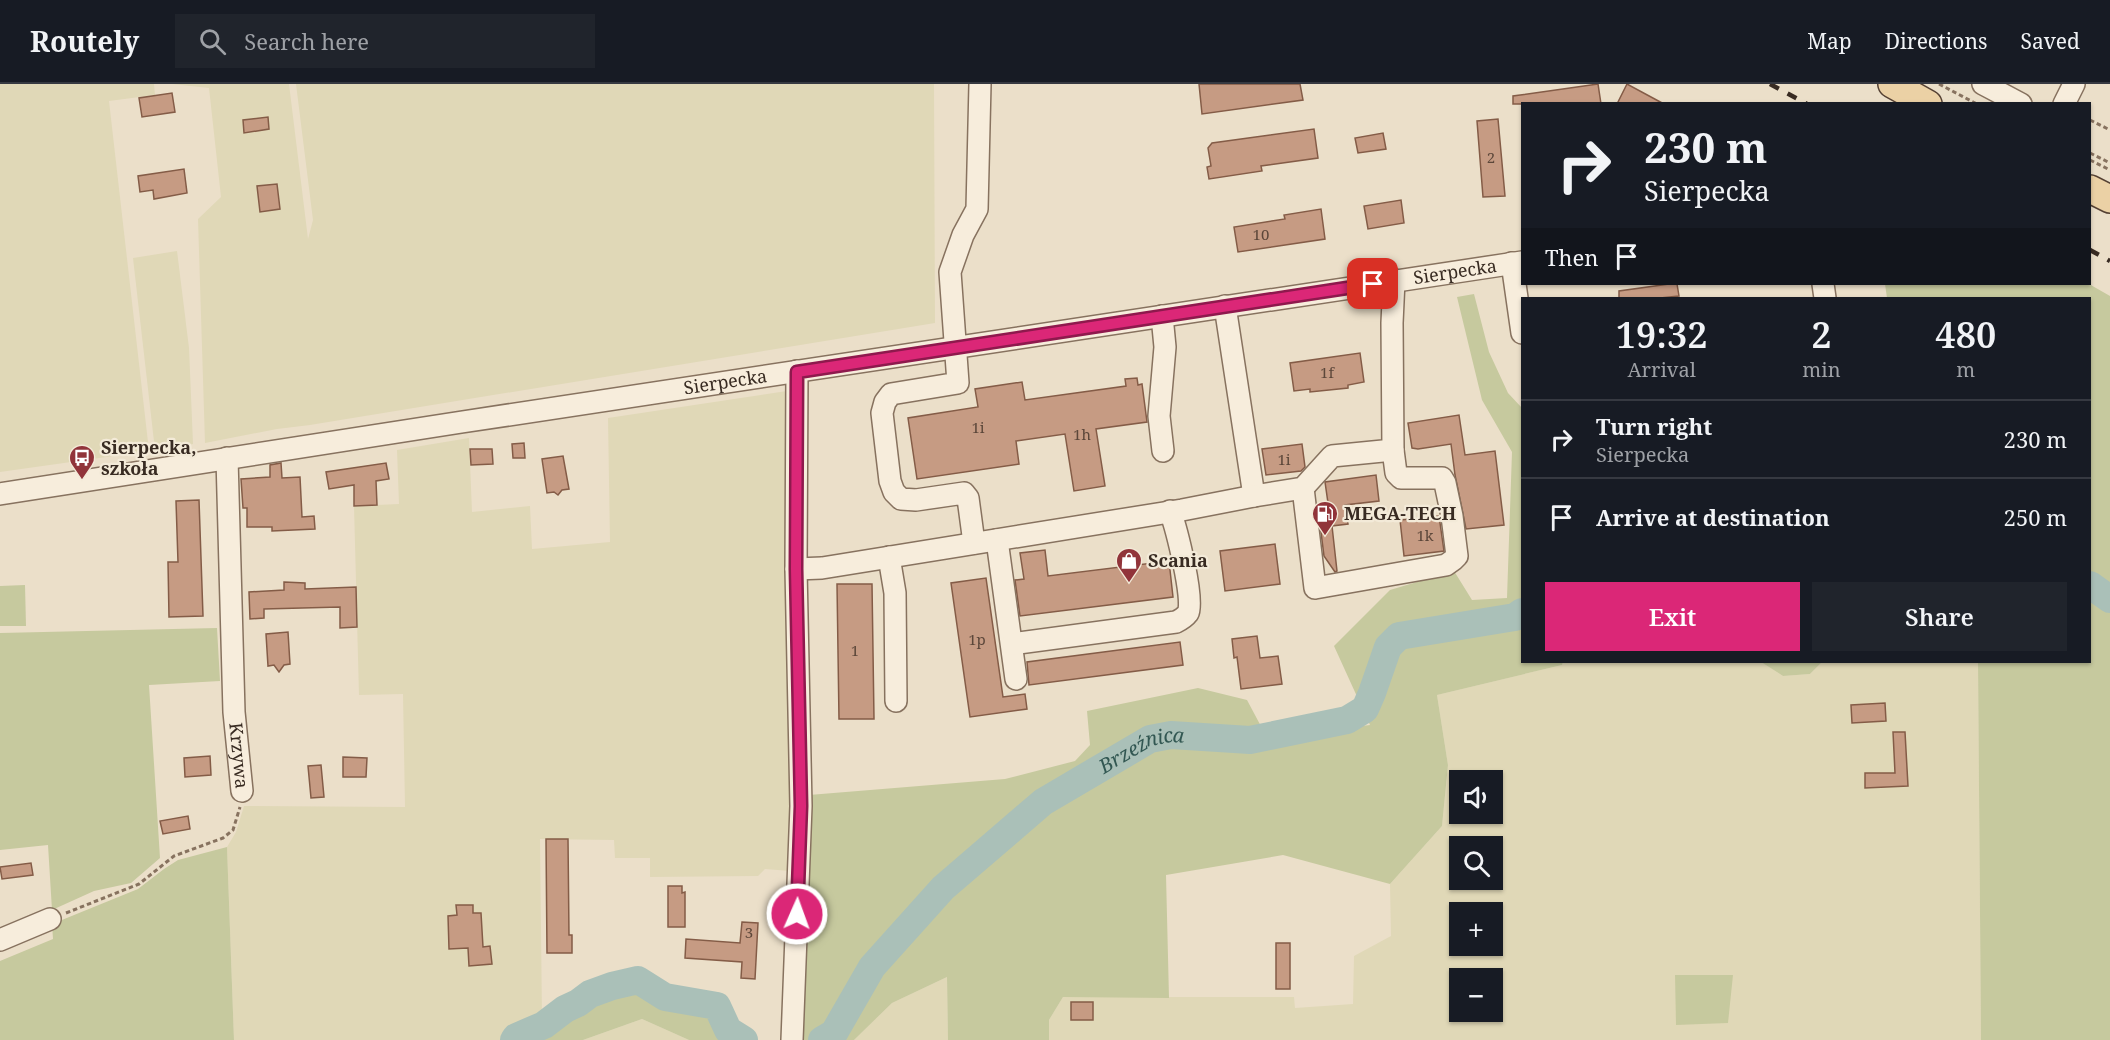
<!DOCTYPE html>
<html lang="en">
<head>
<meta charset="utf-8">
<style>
	body { margin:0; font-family:"Noto Serif",serif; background:#20242c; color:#f1f3f6; height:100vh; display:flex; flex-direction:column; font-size:22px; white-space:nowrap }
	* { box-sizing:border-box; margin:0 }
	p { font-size:20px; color:#9ea1a6 }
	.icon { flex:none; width:33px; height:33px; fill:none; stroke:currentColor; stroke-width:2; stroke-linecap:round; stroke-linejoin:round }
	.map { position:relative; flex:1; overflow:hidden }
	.details { position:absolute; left:1521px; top:213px; width:570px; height:366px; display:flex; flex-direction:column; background:#171b24; border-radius:0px; box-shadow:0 2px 4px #0004 }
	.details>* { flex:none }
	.hud { position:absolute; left:1521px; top:18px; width:570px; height:183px; border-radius:0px; box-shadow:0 2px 4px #0004; background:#171b24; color:#f1f3f6; overflow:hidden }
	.buttons { position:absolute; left:1449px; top:686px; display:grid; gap:12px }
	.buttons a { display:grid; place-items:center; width:54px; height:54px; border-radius:0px; background:#171b24; box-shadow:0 2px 4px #0004; font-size:30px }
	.pin { position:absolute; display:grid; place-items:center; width:51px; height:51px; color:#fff; margin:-26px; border-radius:12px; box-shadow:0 3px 9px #0006 }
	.me { position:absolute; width:66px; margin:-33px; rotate:2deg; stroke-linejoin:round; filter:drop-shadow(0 0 4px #0008) }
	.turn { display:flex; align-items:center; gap:21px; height:126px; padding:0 24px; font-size:27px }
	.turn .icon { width:78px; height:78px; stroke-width:2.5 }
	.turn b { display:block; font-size:42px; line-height:51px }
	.then { display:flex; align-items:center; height:57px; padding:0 24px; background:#0003; gap:12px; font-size:22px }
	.eta { display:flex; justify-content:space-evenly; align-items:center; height:102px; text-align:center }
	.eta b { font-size:36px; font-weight:600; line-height:42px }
	.button { display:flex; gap:12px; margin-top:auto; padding:12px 24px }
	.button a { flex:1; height:69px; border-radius:0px; background:#db2777; color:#fff; font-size:24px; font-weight:600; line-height:69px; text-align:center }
	.button a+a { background:#20242c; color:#f1f3f6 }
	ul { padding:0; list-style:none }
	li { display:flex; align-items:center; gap:18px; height:78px; padding:0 24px; border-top:2px solid #363941 }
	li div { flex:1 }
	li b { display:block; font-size:22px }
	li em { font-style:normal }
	header { display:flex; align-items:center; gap:36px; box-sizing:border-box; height:84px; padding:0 30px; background:#171b24; border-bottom:2px solid #363941 }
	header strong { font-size:28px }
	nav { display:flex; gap:33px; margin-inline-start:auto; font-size:21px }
	.search { width:420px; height:54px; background:#20242c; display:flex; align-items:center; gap:15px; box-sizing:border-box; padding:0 21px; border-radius:0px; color:#9ea1a6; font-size:22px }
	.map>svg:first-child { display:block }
	.farmland { fill:#e0d8b7; fill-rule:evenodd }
	.green { fill:#c6c99e }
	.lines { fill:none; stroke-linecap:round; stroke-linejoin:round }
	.river { stroke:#aac0b8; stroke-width:28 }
	.building { fill:#c69b83; stroke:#845c47; stroke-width:1.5 }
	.minor-casing { stroke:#87725f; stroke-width:24 }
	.major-casing { stroke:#554133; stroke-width:30 }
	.path { stroke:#87725f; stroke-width:3; stroke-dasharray:4.5 3; stroke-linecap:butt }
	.minor { stroke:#f7eddc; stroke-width:21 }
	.major { stroke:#ebd1a5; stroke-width:27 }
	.rail { stroke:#382b22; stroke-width:4.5; stroke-dasharray:10 10; stroke-linecap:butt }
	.route-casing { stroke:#8e194d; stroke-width:15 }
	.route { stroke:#db2777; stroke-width:10 }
	.labels { text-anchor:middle; stroke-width:4.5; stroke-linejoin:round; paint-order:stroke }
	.number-label { font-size:15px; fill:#5c473a }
	.street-label { font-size:18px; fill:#382b22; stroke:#f3ead8 }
	.poi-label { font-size:18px; font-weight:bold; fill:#382b22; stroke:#f3ead8; text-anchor:start }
	.water-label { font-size:20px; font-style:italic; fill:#325752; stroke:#f3ead8 }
</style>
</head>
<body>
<header>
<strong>Routely</strong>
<div class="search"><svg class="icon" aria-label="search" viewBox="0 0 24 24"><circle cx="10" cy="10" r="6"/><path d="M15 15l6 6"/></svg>Search here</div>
<nav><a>Map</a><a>Directions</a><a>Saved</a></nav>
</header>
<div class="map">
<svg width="2110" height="956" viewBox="0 0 2110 956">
	<rect width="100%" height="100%" fill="#ebdfc9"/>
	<!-- farmland -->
	<g class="farmland">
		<path d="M0,0H154L155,11L109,17L149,367L0,388Z"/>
		<path d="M172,0H289L308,155L313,136L296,0H934L935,239L310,341L277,345L205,359L198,135L221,113L209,4Z"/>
		<path d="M177,167L189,264L193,360L155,366L133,174Z"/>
		<path d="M787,307L792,668L790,787L765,785L758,792L650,793V774H615L614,756L540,755L542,935L526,947L513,951L511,956H234L227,763L236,748L244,722L405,723L403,610L359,611L354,422L399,420L397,366L469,354L472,428L530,422L532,465L610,458L608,334Z"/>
		<path d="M1563,578H1761L1783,592L1810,590L1822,578H1978L1981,956H1049V936L1063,913H1294L1295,924L1353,920L1354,872L1391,852L1390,800L1442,742L1448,681L1437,611L1562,581ZM1460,696H1492V729H1460ZM1460,762H1492V795H1460ZM1460,828H1492V861H1460ZM1460,894H1492V927H1460Z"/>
		<path d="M947,893L948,956H854L892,919Z"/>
		<path d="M642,935L689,956H583Z"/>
	</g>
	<!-- green -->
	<g class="green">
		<path d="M1885,200H2089L2110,212V956H1981L1978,578H2090V214H1887Z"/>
		<path d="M1474,210L1489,268L1508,309L1522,324V578H1563L1562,581L1437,611L1448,681L1442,742L1390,800L1283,771L1166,791L1169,914L1063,913L1049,936V956H948L947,893L892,919L854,956H802L803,952L804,878L808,850L809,711L1005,695L1075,677L1090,661L1087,627L1198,604L1247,616L1273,665L1306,649L1370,641L1334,562L1390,506L1454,487L1472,516L1507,514L1512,368L1482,316L1457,213Z"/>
		<path d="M25,501L26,542H0V502Z"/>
		<path d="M217,544L220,597L149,601L160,774L131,799L94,807L52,826L48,761L0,766V549Z"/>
		<path d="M1761,578H1822L1810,590L1783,592Z"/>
		<path d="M227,763L234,956H0V877L53,855L52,840L138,805L164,785L178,776Z"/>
		<path d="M1675,891H1733L1728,939L1676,941Z"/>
		<path d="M636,900L676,921H699L716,928L718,944L732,956H689L642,935L583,956H520C526,950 535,951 543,947C558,940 564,926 582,925L592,912L605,907Z"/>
	</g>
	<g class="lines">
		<!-- river -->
		<g class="river">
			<path d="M2090,501L2110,515"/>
			<path d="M514,956L516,953L544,941L565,925L578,919L590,910L612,902L638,896L665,913L717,922L728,946L744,956"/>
			<path id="s1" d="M822,956L834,949L872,883L943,804L1043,718L1150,655L1171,651L1250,656L1347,636L1365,625L1372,609L1388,563L1399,552L1515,533L1522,528"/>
		</g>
	</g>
	<!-- building -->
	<g class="building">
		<path d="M1199,0H1300L1303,16L1202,30Z"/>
		<path d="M1598,0L1601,20H1513V12Z"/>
		<path d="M1627,0L1664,20H1617Z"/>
		<path d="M172,9L175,28L142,33L139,14Z"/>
		<path d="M268,33L269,45L244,49L243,36Z"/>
		<path d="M1498,35L1505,112L1483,113L1477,37Z"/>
		<path d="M1314,45L1318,74L1261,82L1262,87L1209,95L1207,83L1211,82L1208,64L1212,59Z"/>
		<path d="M1383,49L1386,65L1358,69L1355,54Z"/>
		<path d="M184,85L187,109L154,115L153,106L140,108L138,92Z"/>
		<path d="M277,100L280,125L260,128L257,102Z"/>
		<path d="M1401,116L1404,139L1368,145L1364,122Z"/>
		<path d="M1321,125L1325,155L1238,168L1234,143L1285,135L1284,131Z"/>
		<path d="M1669,200H1677L1679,212L1660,214H1619V207Z"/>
		<path d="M1360,269L1364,298L1348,301V304L1310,308V305L1294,307L1290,279Z"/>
		<path d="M1137,294L1138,301L1142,300L1147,338L1096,345L1105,402L1074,407L1065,350L1016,357L1019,380L917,395L908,334L978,323L975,305L1022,298L1025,316L1126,302L1125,295Z"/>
		<path d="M1459,331L1465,371L1495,367L1504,441L1466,445L1455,391L1451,360L1418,365L1412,364L1408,339Z"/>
		<path d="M524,359L525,374H513L512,360Z"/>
		<path d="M1302,360L1305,383L1301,387L1266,391L1262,365Z"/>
		<path d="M470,365H492L493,380L471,381Z"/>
		<path d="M563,372L569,405L562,406L558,411L554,408L547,409L542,375Z"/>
		<path d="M281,379L282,394L300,393L302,433L314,432L315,445L272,447V443H247V424H243L241,395L270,393V381Z"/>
		<path d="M386,379L389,395L376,397L377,421L354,422V401L329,405L326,388Z"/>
		<path d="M1376,391L1379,417L1345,421L1348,440L1332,442L1337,487L1335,488L1324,472L1320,440L1324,439L1322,420L1328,419L1325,398Z"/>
		<path d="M199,416L203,532L169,533L168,478H178L176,417Z"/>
		<path d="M1439,432L1444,467L1404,472L1400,436Z"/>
		<path d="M1275,460L1280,500L1225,507L1220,467Z"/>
		<path d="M1045,466L1048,492L1169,477L1173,513L1020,532L1015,496L1024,495L1020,469Z"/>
		<path d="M986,494L1003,613L1025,610L1027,625L970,633L951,499Z"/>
		<path d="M284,498L305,499V505L356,503L357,543L340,544V523L264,525V534L250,535L249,508L284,506Z"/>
		<path d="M837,500H872L874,635H839Z"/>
		<path d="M288,548L290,580L284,581L279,588L274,581L268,582L266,550Z"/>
		<path d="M1257,552L1260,574L1278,572L1282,600L1241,605L1237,573L1234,574L1232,555Z"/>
		<path d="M1180,558L1183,581L1029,601L1027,578Z"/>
		<path d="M1885,619L1886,637L1852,639L1851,621Z"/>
		<path d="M1893,648H1905L1908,702L1865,704V689H1895Z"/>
		<path d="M210,672L211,691L185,693L184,674Z"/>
		<path d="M343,673L367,674L366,693H343Z"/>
		<path d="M321,681L324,713L311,714L308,682Z"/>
		<path d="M188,732L190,745L163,750L160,737Z"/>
		<path d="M546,755H568L569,851H572V869H547Z"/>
		<path d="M31,779L33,791L2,795L0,783Z"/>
		<path d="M668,802H682V809L685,808V843H668Z"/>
		<path d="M456,821H473V829H481L483,863L490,862L492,880L469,882L468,864L449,865L448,832L457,831Z"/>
		<path d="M742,838L758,839L755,895L741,894L742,878L685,874L686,855L740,859Z"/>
		<rect x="1276" y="859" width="14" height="46"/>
		<rect x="1071" y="918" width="22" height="18"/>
	</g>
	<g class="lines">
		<defs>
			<g id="minor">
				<path d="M1983,0L2021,20"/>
				<path d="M2064,20L2074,0"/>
				<path d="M1512,179L1522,249"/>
				<path d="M1823,200L1825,214"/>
				<path d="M1225,222L1254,412L1303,404L1332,372L1393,366L1392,239L1394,196"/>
				<path d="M1162,232L1165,263L1159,332L1163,367"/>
				<path id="s2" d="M227,374L234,628L242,707"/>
				<path d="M1303,404L1315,504L1446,481L1453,476L1457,472L1452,432L1445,399L1442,394H1401L1396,389L1393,366"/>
				<path id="s3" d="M0,410L462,338L1522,178"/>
				<path d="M997,456L1016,595"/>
				<path d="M974,459L968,414L964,409L916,416L901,415L894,408L890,397L882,329L885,318L891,310L958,299L950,188L963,151L977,125L980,0"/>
				<path d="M889,473L895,509L896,617"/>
				<path d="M796,485L822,484L1182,426L1254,412"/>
				<path d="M1012,560L1176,538C1180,536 1185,533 1188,529C1195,517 1176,443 1170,427"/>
				<path d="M0,856L50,835"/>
				<path d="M792,956L801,722L796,485L797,287"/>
			</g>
			<g id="major">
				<path d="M1892,0L1928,20"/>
				<path d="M2090,105L2110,115"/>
			</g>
		</defs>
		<!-- minor casing -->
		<use href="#minor" class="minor-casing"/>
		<!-- major casing -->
		<use href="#major" class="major-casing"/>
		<!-- path -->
		<g class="path">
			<path d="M1939,0L1977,20"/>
			<path d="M2090,36L2110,46"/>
			<path d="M2090,69L2110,79"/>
			<path d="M2090,76L2110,86"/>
			<path d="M66,829L139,800L174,772L223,754L233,746L240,723"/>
		</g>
		<!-- minor -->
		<use href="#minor" class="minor"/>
		<!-- major -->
		<use href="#major" class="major"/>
		<!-- rail -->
		<g class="rail">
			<path d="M1770,0L1807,20"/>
			<path d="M2090,166L2110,177"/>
		</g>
	</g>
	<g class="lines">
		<defs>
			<path id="route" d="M797,830L801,722L796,485L797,288L1373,200"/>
		</defs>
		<!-- route casing -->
		<use href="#route" class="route-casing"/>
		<!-- route -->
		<use href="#route" class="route"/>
	</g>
	<!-- icons -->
	<defs>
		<symbol id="bus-pin" viewBox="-11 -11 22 30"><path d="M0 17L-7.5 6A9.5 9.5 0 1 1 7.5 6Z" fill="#91343a" stroke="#f3ead8"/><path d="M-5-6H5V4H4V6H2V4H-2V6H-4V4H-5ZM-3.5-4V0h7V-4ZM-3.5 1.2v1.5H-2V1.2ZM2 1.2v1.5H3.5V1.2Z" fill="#fff"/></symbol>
		<symbol id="fuel-pin" viewBox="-11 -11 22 30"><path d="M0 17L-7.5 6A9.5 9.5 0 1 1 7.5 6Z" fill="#91343a" stroke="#f3ead8"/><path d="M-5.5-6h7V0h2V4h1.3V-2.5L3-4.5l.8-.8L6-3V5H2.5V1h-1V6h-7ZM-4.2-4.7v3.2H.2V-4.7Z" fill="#fff"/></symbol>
		<symbol id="shop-pin" viewBox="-11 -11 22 30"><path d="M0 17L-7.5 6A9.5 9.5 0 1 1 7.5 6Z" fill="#91343a" stroke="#f3ead8"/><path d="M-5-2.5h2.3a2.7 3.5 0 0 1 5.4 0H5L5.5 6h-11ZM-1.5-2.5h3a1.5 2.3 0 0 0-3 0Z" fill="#fff"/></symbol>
	</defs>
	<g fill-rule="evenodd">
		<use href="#bus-pin" x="67" y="359" width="30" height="40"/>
		<use href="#fuel-pin" x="1310" y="415" width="30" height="40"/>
		<use href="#shop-pin" x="1114" y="462" width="30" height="40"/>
	</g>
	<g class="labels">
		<!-- number labels -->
		<g class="number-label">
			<text x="1491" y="79">2</text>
			<text x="1261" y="156">10</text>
			<text x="1327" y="294">1f</text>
			<text x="978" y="349">1i</text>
			<text x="1082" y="356">1h</text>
			<text x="1284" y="381">1i</text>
			<text x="1425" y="457">1k</text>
			<text x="977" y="561">1p</text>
			<text x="855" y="572">1</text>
			<text x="749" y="854">3</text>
		</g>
		<!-- street labels -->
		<g class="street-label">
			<text dy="6" stroke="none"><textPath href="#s3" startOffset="1472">Sierpecka</textPath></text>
			<text dy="6" stroke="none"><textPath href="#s3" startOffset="734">Sierpecka</textPath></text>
			<text dy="6" stroke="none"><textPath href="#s2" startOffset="298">Krzywa</textPath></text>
		</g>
		<!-- poi labels -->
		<g class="poi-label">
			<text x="101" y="370">Sierpecka,<tspan x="101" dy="21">szkoła</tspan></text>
			<text x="1344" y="436">MEGA-TECH</text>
			<text x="1148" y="483">Scania</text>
		</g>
		<!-- water labels -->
		<g class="water-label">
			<text dy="7" stroke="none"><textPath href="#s1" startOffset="441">Brzeźnica</textPath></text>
		</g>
	</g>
</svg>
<div class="buttons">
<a><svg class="icon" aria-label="sound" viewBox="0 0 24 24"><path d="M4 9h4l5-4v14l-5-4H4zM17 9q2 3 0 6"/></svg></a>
<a><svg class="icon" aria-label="search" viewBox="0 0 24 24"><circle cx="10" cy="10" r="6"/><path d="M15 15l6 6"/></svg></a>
<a>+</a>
<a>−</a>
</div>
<div class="pin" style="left:1373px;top:200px;background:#d93025"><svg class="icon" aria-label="arrive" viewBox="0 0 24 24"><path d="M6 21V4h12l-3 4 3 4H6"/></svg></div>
<svg class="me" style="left:797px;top:830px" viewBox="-20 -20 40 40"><circle r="17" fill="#db2777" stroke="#fff" stroke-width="3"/><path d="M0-11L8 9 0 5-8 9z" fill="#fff"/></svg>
<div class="hud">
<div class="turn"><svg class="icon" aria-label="right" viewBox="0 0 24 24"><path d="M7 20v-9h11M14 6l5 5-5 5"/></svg><div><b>230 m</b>Sierpecka</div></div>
<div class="then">Then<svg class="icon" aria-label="arrive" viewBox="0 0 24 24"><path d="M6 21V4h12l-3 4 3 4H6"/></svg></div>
</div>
<section class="details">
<div class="eta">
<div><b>19:32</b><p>Arrival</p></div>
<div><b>2</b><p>min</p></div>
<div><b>480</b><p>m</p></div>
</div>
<ul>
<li><svg class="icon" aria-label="right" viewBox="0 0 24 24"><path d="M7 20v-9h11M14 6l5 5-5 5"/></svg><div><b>Turn right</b><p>Sierpecka</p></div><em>230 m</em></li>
<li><svg class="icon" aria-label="arrive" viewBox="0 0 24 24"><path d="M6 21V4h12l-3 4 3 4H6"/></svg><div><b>Arrive at destination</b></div><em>250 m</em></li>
</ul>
<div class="button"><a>Exit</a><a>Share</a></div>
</section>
</div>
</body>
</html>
